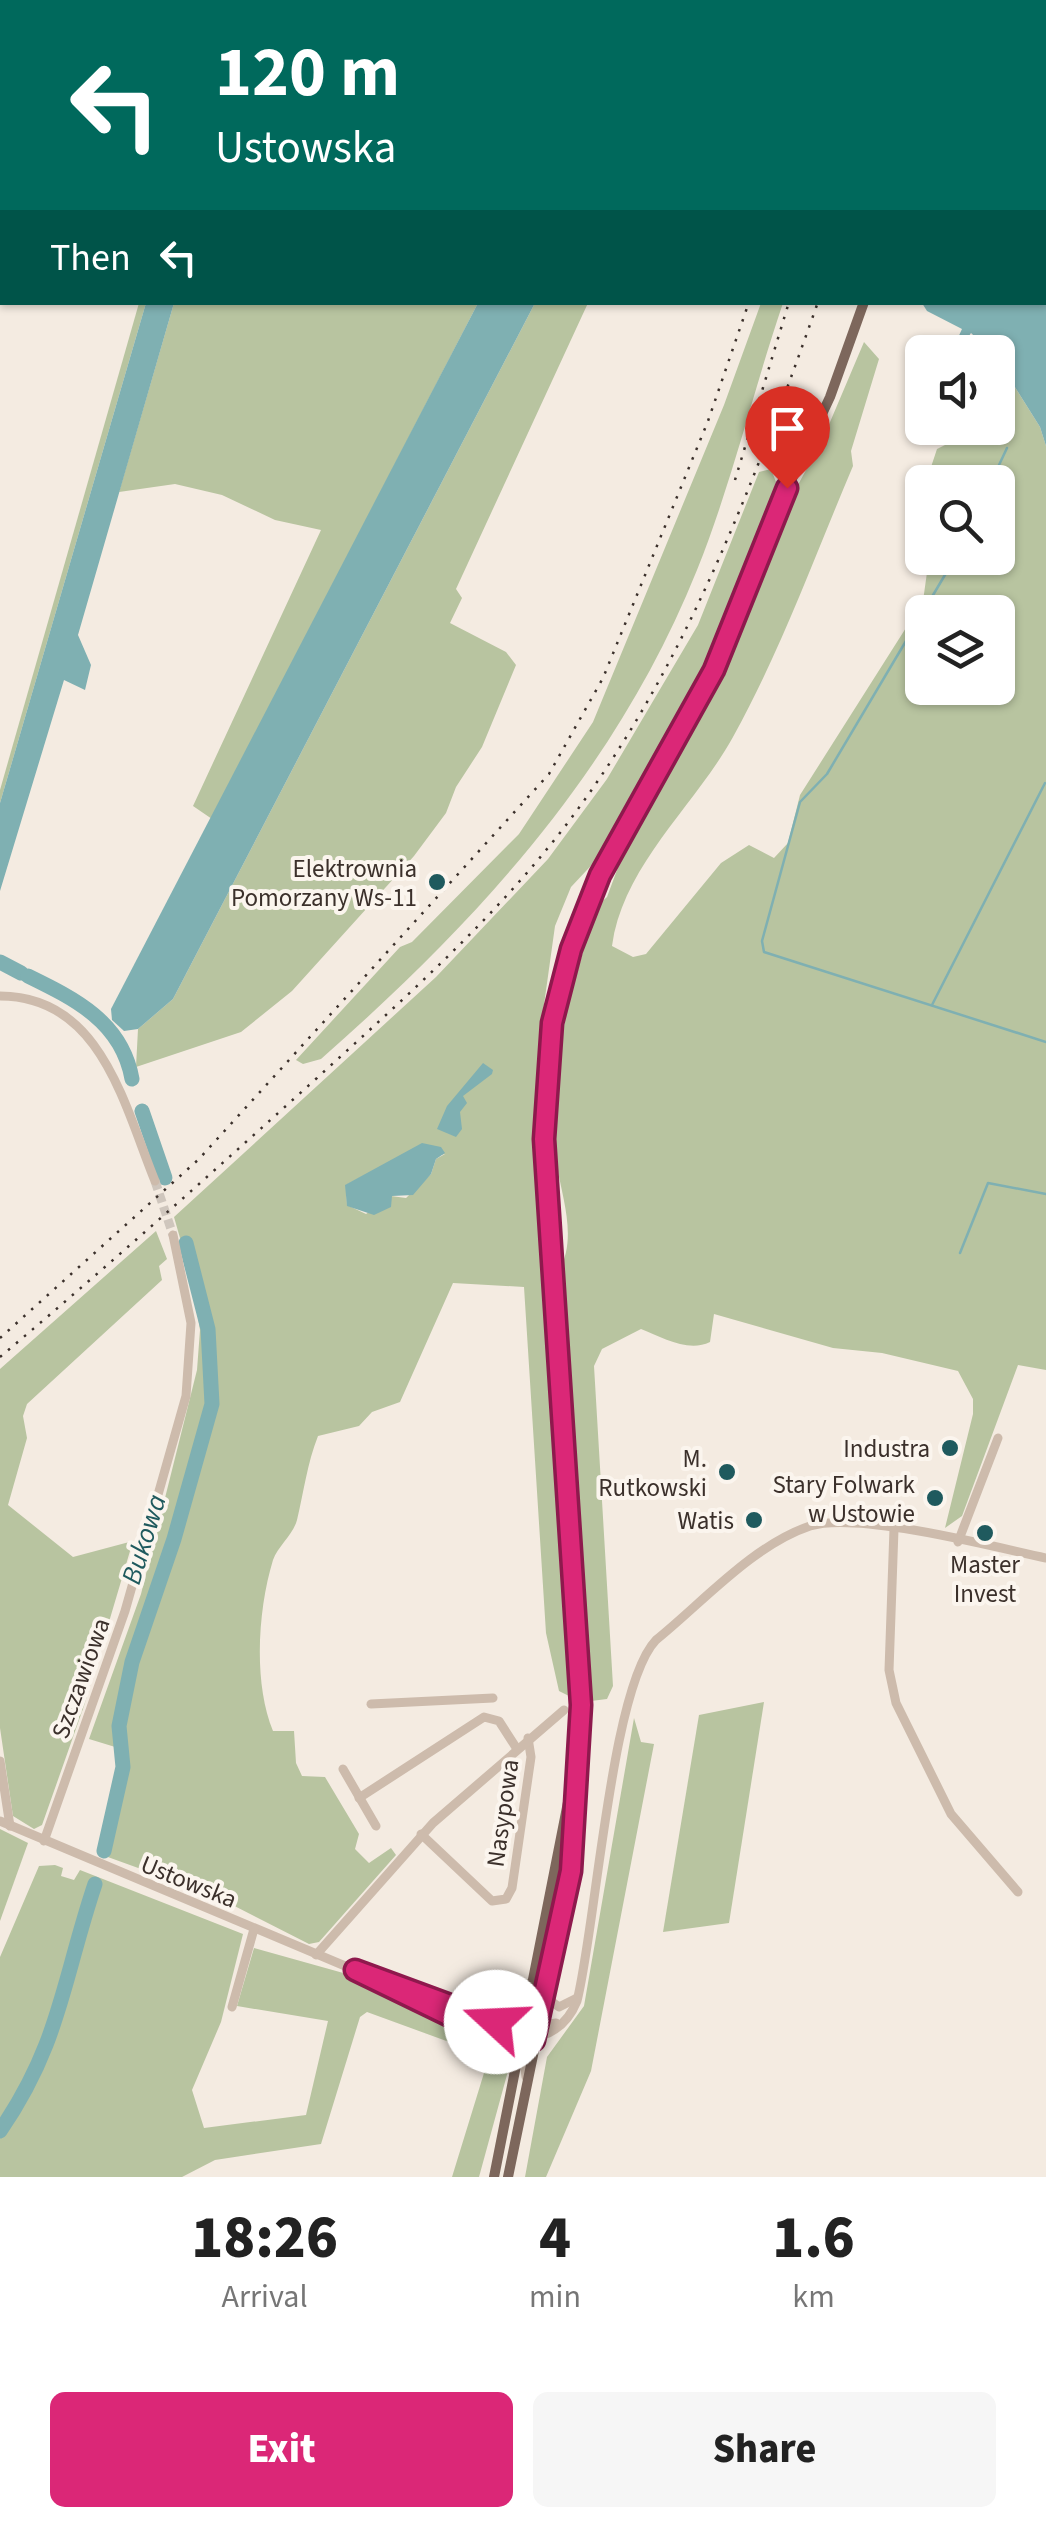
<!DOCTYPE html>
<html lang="en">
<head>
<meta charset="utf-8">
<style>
	body { margin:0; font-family:"Source Sans 3",sans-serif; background:#f6f6f6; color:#222; height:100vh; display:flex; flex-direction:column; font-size:38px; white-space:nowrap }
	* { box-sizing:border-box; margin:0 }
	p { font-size:32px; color:#767676 }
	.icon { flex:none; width:55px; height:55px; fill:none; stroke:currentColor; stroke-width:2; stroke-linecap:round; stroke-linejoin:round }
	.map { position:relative; height:2177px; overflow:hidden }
	.side { display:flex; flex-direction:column; background:#fff; flex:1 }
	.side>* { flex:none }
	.guide { position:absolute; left:0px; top:0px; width:1048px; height:305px; box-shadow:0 2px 8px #0004; background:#00695c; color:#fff; overflow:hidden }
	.fabs { position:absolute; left:905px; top:335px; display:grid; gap:20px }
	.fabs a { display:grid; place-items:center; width:110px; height:110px; border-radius:15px; background:#fff; box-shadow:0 2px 8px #0004; font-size:50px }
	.pin { position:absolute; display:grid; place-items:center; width:85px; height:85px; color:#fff; margin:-102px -42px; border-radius:50% 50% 50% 0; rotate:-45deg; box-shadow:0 0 10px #0007 }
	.pin .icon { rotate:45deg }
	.me { position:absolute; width:110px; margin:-55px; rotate:290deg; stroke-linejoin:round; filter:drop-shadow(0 0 8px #0008) }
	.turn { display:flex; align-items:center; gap:35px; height:210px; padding:0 50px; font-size:45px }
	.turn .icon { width:130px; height:130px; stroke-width:2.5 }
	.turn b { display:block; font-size:70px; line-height:85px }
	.then { display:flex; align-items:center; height:95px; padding:0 50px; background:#0003; gap:20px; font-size:38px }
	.eta { display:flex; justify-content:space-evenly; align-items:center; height:170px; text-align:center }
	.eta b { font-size:60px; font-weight:800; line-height:70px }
	.button { display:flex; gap:20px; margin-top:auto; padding:20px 50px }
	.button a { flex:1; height:115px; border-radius:15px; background:#db2777; color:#fff; font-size:40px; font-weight:800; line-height:115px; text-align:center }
	.button a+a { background:#f6f6f6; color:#222 }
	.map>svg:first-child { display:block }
	.green { fill:#b8c4a0; fill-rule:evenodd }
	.water { fill:#7fb0b2 }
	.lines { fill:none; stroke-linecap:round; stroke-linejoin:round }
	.stream { stroke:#7fb0b2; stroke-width:2.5 }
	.river { stroke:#7fb0b2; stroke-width:15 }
	.minor-tunnel { stroke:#cfc6bd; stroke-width:9; stroke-dasharray:9 4.5; stroke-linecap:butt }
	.minor { stroke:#cdbbac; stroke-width:9 }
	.major { stroke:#7d675c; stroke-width:10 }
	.rail { stroke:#3b302b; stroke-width:2.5; stroke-dasharray:2.5 8; stroke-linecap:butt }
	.route-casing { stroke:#8e194d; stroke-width:25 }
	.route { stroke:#db2777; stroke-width:18 }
	.poi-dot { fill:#1f5a5e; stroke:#fbf5ee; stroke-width:4 }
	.labels { text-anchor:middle; stroke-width:8; stroke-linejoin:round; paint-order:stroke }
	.poi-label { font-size:25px; fill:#3b302b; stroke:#fbf5ee; text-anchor:end }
	.street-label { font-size:25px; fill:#3b302b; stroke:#fbf5ee }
	.water-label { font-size:28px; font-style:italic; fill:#1f5a5e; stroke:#fbf5ee }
</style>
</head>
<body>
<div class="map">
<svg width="1046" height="2177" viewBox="0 0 1046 2177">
	<rect width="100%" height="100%" fill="#f4ebe1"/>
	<!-- green -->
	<g class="green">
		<path d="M139,303H146L0,803V790Z"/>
		<path d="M174,303H478L212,819L193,806L321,530L275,520L222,495L175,484L119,492Z"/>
		<path d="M535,303H588L456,589L462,598L450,623L506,652L516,665L482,747L456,787L446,813L414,856L292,991L241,1032L136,1067L138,1029L173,999Z"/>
		<path d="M761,303H783C753,391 732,483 697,570C617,769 479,920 321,1059L303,1064L296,1060L400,947L412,942L519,834L593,722L724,405Z"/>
		<path d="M864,342L879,359L851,451L853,466C814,558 781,650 733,737C695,806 623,865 612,946L633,957L646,954L721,863L749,845L774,858L788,843L800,795L923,601L929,558H998V482H926L937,449L979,428H998V360L1040,427L1046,446V1370L1018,1365L962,1516L945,1528L973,1414V1399L958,1371L882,1353L833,1348L714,1314L710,1342C688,1353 662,1337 641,1329L602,1349L594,1366L613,1686L607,1699L591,1701L559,1271C577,1238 563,1201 557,1166C541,1077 573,992 595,908L607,897L633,827L726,667L783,512L822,441ZM922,612H998V688H922Z"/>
		<path d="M771,469L776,482L734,608L703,676L601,855L571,887L555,926L542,1019L535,1142L573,1698L559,1691L546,1633L524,1287L453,1283L400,1402L372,1412L359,1426L318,1436C307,1464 304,1491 297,1520C293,1535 278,1546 273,1560C258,1609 253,1682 273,1731H294L296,1763L302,1776L325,1777L359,1834L355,1849L369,1863L391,1848L396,1855L319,1942L309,1944L213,1895L105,1856L125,1750L89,1739L141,1594L197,1370L200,1330L192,1280L174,1217L436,977L548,859L607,779L698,625L759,472ZM445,1154L436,1159L431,1174L406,1198L391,1196L366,1214L347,1205L346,1185L380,1167Z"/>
		<path d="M156,1231L167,1259L159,1266L162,1280L27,1404L23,1416L27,1438L8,1505L73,1557L133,1541L84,1706L42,1825L34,1829L13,1816L0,1728V1369Z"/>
		<path d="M764,1702L729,1923L663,1932L699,1715Z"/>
		<path d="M634,1718L641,1742L654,1744L591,2071L546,2177H525L547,2057L584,2006Z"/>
		<path d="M0,1829L28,1843L0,1921Z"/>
		<path d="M55,1865L63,1868L61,1876L74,1880L80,1870L243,1934L221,2022L192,2090L204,2128L306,2115L328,2021L237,2006L254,1948L354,1976L501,2053L508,2071L479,2177H452L484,2073L471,2050L367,2012L360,2017L321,2144L215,2160L182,2177H0V1957L39,1866Z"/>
	</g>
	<!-- water -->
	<g class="water">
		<path d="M81,0H792L796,2H90Z"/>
		<path d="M1046,92V446L1040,427L998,360V352H991L971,333L962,346L956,342L962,329L927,311L922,303L1045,302Z"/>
		<path d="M146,303H174L78,635L91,665L85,690L64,680L0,891V803Z"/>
		<path d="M478,303H535L173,999L138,1029L124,1031L112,1020L111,1009Z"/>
		<path d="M483,1063L493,1070L492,1074L463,1096L467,1103L460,1112L462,1129L456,1137L437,1129L447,1106Z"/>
		<path d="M422,1143L441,1147L445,1153L436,1159L431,1174L413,1195L392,1196L391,1207L374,1215L347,1206L345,1185Z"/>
	</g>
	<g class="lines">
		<!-- stream -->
		<g class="stream">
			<path d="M991,482L1007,448"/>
			<path d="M923,612L955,558"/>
			<path d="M922,614L827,774L800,802L762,941L764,952L1046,1042"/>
			<path d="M932,1005L1045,783"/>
			<path d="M960,1253L988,1183L1046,1194"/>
		</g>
		<!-- river -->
		<g class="river">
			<path d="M0,962L21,973"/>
			<path d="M28,976C75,999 122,1022 132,1079"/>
			<path d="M142,1111L165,1178"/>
			<path d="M104,1851L123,1767L119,1726L132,1662L174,1539L212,1404L208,1329L186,1243"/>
			<path d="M0,2131C60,2044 63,1979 95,1884"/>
		</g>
		<!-- minor-tunnel -->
		<path class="minor-tunnel" d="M155,1181L173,1235"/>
		<!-- minor -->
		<g class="minor">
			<path d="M0,996C101,996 124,1105 155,1181"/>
			<path d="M894,1529L889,1670L896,1703L951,1814L1018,1892"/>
			<path d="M958,1542L998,1438"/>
			<path d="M371,1704L493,1698"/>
			<path d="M0,1761L10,1826"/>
			<path d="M343,1769L376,1826"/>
			<path d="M359,1798L484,1717L499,1721L517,1749"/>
			<path d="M0,1821L357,1971"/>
			<path d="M421,1834L492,1901L506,1899L512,1888L531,1757L528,1738"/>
			<path d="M44,1841L125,1611L186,1396L191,1323L173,1235"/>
			<path d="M316,1955L433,1823L564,1710"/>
			<path d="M355,1970C408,1999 541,2089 577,2001C596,1926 611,1687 656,1640C702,1603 753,1545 810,1526C857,1511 994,1547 1046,1558"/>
			<path d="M386,1981L518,2029L556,2023"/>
			<path d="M546,1990L551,2001L559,2007L577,1998"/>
			<path d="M232,2007L254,1929"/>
			<path d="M486,2016L513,2007L530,1983"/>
			<path d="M489,2038L507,2054L513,2073"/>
			<path d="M521,2038L526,2077"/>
		</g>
		<!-- major -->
		<g class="major">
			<path d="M969,2L970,0"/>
			<path d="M494,2177L573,1777"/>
			<path d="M508,2177L568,1885L578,1802L580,1682L544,1139L552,1023L571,949L600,875L715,670L776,513L830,397L864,302"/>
		</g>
		<!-- rail -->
		<g class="rail">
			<path d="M894,2L895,0"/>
			<path d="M924,2L925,0"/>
			<path d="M735,480L789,302"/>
			<path d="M0,1338L199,1159L549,774L603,678L708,421L749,302"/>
			<path d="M0,1357C108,1266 213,1172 318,1077C419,985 520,896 597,782C696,638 760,466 818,302"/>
		</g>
	</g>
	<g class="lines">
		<defs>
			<path id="route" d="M496,2022L355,1970L489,2035L534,2040L571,1871L581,1705L544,1139L552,1023L571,949L600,875L714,670L787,488"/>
		</defs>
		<!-- route casing -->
		<use href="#route" class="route-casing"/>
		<!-- route -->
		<use href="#route" class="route"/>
	</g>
	<!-- markers -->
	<g class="poi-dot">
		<circle cx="437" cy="882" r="10"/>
		<circle cx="950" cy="1448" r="10"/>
		<circle cx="727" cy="1472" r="10"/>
		<circle cx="935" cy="1498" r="10"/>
		<circle cx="754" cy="1520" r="10"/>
		<circle cx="985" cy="1533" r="10"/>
	</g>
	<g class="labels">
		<!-- poi labels -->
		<g class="poi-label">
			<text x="417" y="877">Elektrownia<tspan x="417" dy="29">Pomorzany Ws-11</tspan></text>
			<text x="930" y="1457">Industra</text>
			<text x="707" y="1467">M.<tspan x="707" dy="29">Rutkowski</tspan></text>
			<text x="915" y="1493">Stary Folwark<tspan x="915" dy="29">w Ustowie</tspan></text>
			<text x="734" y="1529">Watis</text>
			<text x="985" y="1573" text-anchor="middle">Master<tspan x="985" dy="29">Invest</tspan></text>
		</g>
		<!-- street labels -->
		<g class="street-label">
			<text transform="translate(80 1678) rotate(-70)" y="9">Szczawiowa</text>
			<text transform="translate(502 1813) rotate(-82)" y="9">Nasypowa</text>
			<text transform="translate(189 1881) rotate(22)" y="9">Ustowska</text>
		</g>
		<!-- water labels -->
		<g class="water-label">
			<text transform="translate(143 1539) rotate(-73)" y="10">Bukowa</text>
		</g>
	</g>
</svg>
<div class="fabs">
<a><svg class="icon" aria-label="sound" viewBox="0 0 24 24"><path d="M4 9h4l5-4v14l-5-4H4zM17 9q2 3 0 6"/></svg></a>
<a><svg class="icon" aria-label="search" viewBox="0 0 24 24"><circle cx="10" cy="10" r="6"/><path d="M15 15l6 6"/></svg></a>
<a><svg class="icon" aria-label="layers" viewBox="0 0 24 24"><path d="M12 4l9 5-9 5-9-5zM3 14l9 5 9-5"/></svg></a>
</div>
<div class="pin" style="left:787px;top:488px;background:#d93025"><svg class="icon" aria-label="arrive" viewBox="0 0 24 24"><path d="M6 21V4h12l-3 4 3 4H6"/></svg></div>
<svg class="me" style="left:496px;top:2022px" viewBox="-20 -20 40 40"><circle r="19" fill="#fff"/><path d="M0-13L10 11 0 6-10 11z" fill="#db2777"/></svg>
<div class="guide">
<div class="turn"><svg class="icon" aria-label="left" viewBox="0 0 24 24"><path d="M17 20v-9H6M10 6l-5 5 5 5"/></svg><div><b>120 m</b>Ustowska</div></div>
<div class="then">Then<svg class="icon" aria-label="left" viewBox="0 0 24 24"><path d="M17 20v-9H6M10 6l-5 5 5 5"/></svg></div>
</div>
</div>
<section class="side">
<div class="eta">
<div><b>18:26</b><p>Arrival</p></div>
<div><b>4</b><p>min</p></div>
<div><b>1.6</b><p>km</p></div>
</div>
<div class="button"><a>Exit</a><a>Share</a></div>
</section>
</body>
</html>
